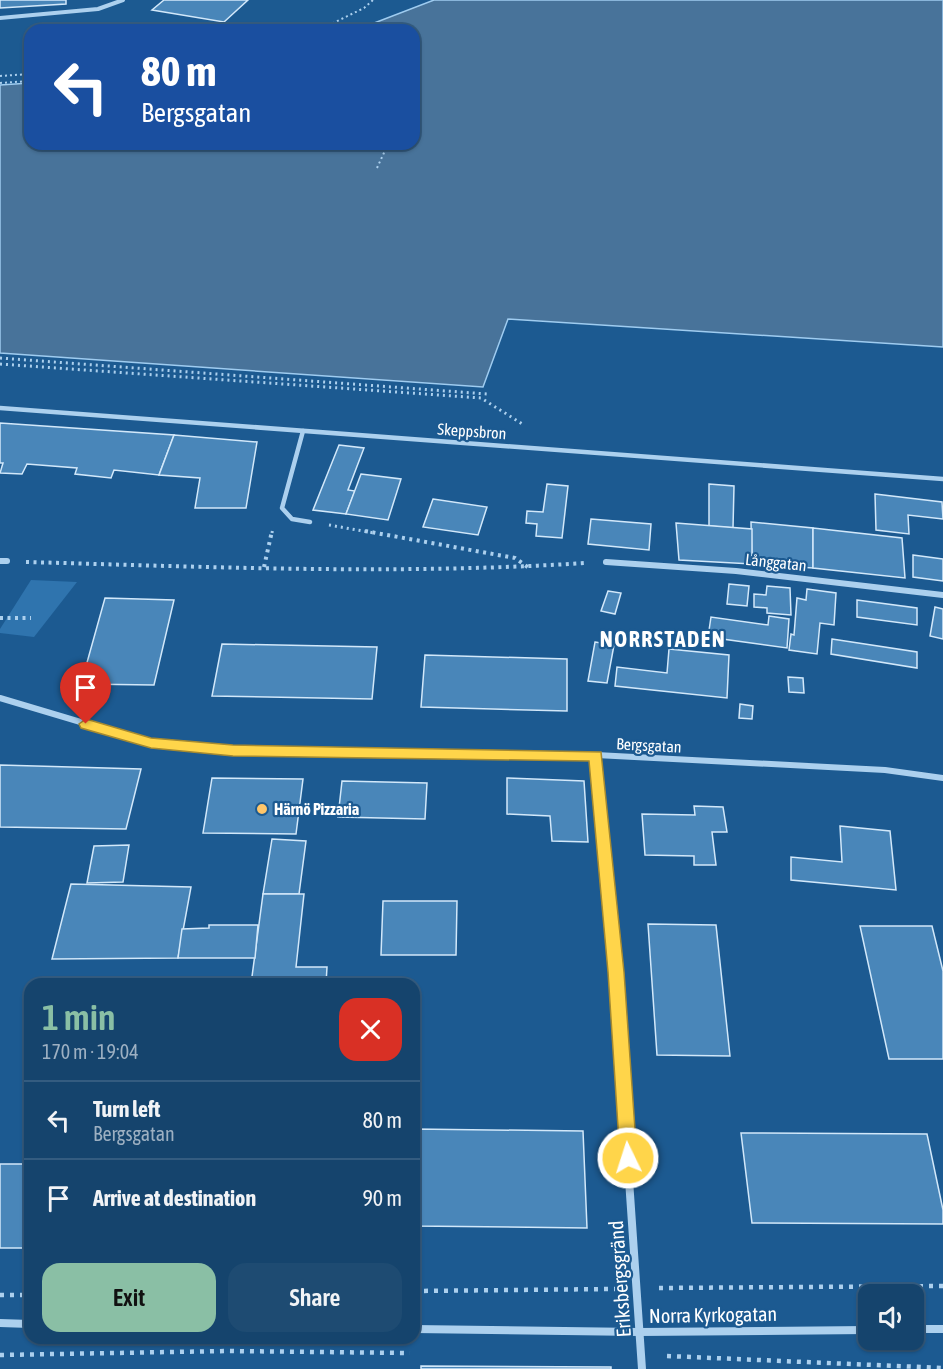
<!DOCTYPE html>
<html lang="en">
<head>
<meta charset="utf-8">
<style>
	body { margin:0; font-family:"Asap Condensed",sans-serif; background:#1e4b72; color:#f1f3f6; height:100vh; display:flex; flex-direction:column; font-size:22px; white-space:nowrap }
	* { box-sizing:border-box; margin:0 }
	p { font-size:20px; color:#9db0c2 }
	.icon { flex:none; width:33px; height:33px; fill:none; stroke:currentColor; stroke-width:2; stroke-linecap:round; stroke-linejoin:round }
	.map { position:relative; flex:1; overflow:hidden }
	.side { position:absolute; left:24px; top:978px; width:396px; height:366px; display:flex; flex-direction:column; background:#15446d; border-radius:18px; box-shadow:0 2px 4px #0004,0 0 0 2px #345c80 }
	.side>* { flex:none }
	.banner { position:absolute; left:24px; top:24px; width:396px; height:126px; border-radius:18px; box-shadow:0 2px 4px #0004,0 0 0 2px #345c80; background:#1a4fa0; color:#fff; overflow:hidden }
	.tools { position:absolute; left:858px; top:1284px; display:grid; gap:12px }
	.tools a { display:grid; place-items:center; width:66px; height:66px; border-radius:12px; background:#15446d; box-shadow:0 2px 4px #0004,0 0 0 2px #345c80; font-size:30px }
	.pin { position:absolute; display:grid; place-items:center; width:51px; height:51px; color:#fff; margin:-62px -26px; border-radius:50% 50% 50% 0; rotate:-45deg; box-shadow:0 0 6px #0007 }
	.pin .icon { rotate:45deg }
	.me { position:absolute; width:66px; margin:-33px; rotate:356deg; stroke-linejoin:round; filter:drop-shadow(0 0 4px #0008) }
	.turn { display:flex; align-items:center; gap:21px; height:126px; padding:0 18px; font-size:27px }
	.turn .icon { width:78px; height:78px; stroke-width:2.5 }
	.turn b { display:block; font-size:42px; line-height:51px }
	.round { display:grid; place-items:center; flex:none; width:63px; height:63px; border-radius:18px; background:#1e4b72 }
	.overview { display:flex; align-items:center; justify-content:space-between; height:102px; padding:0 18px }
	h1 { font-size:36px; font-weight:600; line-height:45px; color:#8abfa5 }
	.action { display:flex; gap:12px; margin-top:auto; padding:12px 18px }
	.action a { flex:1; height:69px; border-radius:18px; background:#8abfa5; color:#111; font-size:24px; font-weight:600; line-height:69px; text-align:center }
	.action a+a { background:#1e4b72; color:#f1f3f6 }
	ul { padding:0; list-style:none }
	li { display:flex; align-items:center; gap:18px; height:78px; padding:0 18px; border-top:2px solid #345c80 }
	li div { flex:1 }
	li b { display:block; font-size:22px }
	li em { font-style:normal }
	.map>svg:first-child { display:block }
	.green { fill:#2f74ae }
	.water { fill:#48739a; stroke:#9fccf0; stroke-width:1.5 }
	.building { fill:#4986b9; stroke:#d2e8fa; stroke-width:1.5 }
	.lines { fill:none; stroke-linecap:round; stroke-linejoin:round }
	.path-far3 { stroke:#acd0ee; stroke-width:2; stroke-dasharray:2 3; stroke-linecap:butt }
	.path-far2 { stroke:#acd0ee; stroke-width:3; stroke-dasharray:2 4; stroke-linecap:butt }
	.path-far1 { stroke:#acd0ee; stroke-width:4; stroke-dasharray:3 4.5; stroke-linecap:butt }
	.path { stroke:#acd0ee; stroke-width:4.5; stroke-dasharray:4 6; stroke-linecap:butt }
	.minor-far3 { stroke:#acd0ee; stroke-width:4 }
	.minor-far2 { stroke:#acd0ee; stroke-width:4.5 }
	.minor-far1 { stroke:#acd0ee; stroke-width:6 }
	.minor { stroke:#acd0ee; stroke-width:8 }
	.route { fill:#ffd54a; stroke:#a68a30; stroke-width:1.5 }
	.poi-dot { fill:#fec66a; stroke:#1c5a91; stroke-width:2 }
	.labels { text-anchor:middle; stroke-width:4.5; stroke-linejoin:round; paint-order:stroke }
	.street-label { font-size:16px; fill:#fff; stroke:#1c5a91 }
	.poi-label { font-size:16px; font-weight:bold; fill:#fff; stroke:#1c5a91; text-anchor:start }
	.near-street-label { font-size:20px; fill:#fff; stroke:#1c5a91 }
	.district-label { font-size:22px; font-weight:bold; letter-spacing:1.5px; fill:#fff; stroke:#1c5a91 }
</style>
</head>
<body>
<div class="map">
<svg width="943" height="1369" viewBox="0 0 943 1369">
	<rect width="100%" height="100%" fill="#1c5a91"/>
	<!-- green -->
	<path class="green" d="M31,580L77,582L34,637L0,633V629Z"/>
	<!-- water -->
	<path class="water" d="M434,0H943V347L508,319L483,387L0,353V85L30,83V144H414V30H356Z"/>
	<!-- building -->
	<g class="building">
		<path d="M0,0H66V4L0,8Z"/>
		<path d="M164,0H248L224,22L152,10Z"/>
		<path d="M133,23L163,30H124Z"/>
		<path d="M0,423L174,435L159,475L114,470L111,478L75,474L77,468L27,464L22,474L0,473L3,463H0Z"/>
		<path d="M174,435L257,442L246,508H195L200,478L159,475Z"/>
		<path d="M339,445L364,448L348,490L355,491L346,514L313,510Z"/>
		<path d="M361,474L401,479L388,520L346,514Z"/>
		<path d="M547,484L568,486L562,538L536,536L537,524L526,523L527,511L543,512Z"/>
		<path d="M709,484L734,486L733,528L709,526Z"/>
		<path d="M875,494L942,502L943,519L908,515L909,534L876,530Z"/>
		<path d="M433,499L487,507L478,535L423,527Z"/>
		<path d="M591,519L651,524L649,550L588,544Z"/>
		<path d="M751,522L813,528V568L752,564Z"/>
		<path d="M676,523L752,529V564L679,560Z"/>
		<path d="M813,528L902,538L905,578L813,568Z"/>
		<path d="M913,555L943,559V581L913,577Z"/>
		<path d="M729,584L749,586L747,606L727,604Z"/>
		<path d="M767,586L790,588L791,615L767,613V608L754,607V594L766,595Z"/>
		<path d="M807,589L836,593L834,625L820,623L817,654L789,650L791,634L794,635L797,598L806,600Z"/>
		<path d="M608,591L621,593L615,614L601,611Z"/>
		<path d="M105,598L174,600L154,685L81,684Z"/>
		<path d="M857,600L917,608V625L857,617Z"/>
		<path d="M935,607L943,609V639L930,636Z"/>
		<path d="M769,616L789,619L787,648L708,637L711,617L768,625Z"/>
		<path d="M832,639L917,652V668L831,654Z"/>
		<path d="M595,642L614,645L607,683L588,681Z"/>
		<path d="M222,644L377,647L372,699L212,696Z"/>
		<path d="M669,649L729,655L727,698L615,686L617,667L667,673Z"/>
		<path d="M425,655L567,659V711L421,707Z"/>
		<path d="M788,677L803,678L804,693L789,692Z"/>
		<path d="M740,704L753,706L752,719L739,718Z"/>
		<path d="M0,765L141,769L126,829L0,827Z"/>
		<path d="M212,778L303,779L296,834L203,833Z"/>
		<path d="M507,778L584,781L588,842L552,841L550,816L507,814Z"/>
		<path d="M342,781L427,783L425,819L338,817Z"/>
		<path d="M694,806L723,807L727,832H712L716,865H694V856L645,855L642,814L695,815Z"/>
		<path d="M840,826L890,831L896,890L791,880V857L842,862Z"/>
		<path d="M272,839L306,841L299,894H263Z"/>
		<path d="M129,845L123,882L87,883L94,846Z"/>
		<path d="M71,884L191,887L178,958L52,959Z"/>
		<path d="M263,894H304L296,967H327L326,984H251Z"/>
		<path d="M383,901H457L456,955H381Z"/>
		<path d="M648,924L716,925L730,1056L657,1055Z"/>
		<path d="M209,925H258L255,958H178L182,929L209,928Z"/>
		<path d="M860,926H932L943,971V1059H889Z"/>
		<path d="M414,1129L583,1131L587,1228L414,1226Z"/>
		<path d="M741,1133L927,1134L943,1210V1224L752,1223Z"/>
		<rect x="0" y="1164" width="30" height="84"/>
		<path d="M421,1366L611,1367V1369H421Z"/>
	</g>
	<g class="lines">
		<!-- path-far3 -->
		<g class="path-far3">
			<path d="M319,30L364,8L373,0"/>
			<path d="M0,76L30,74"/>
			<path d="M0,83L30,81"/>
			<path d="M377,168L388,144"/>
		</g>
		<!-- path-far2 -->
		<g class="path-far2">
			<path d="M0,358L487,394"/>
			<path d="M0,364L481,398L524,425"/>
			<path d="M329,525L374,533"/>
			<path d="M272,533L273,527"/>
		</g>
		<!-- path-far1 -->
		<g class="path-far1">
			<path d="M365,531L515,558L529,568"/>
			<path d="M26,562C213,567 399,575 585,563"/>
			<path d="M264,567L272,531"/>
			<path d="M0,618H31"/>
		</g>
		<!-- path -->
		<g class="path">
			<path d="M659,1288L943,1286"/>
			<path d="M414,1291L615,1289"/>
			<path d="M0,1295H30"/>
			<path d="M0,1355L228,1351L410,1353"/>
			<path d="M667,1356L943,1368"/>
		</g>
		<!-- minor-far3 -->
		<path class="minor-far3" d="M0,18L98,9L123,0"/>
		<!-- minor-far2 -->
		<g class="minor-far2">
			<path d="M0,408L943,479"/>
			<path d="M303,431L282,508L292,519L310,522"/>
		</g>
		<!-- minor-far1 -->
		<g class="minor-far1">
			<path d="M0,561H7"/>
			<path d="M606,562L736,571L943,595"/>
			<path d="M0,698L151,743L233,751L596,755L885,770L943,778"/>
			<path d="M596,755L610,904"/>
		</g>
		<!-- minor -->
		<g class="minor">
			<path d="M610,903L642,1369"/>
			<path d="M0,1323L30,1324"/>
			<path d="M414,1329L639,1332L868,1330"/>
			<path d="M914,1329H943"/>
		</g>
	</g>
	<!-- route -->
	<path class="route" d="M86,719L151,738L233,745L601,752L624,972L637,1158L635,1164L628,1166L622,1164L620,1158L608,972L589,761L233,756L151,748L81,728L79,724Z"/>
	<!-- markers -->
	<circle class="poi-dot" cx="262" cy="809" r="6"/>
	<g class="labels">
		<!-- street labels -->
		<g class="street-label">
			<text transform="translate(472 431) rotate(4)" y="6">Skeppsbron</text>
			<text transform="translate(776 562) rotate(6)" y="6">Långgatan</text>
			<text transform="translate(649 745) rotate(3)" y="6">Bergsgatan</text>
		</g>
		<!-- poi labels -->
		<g class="poi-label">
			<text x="274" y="815">Härnö Pizzaria</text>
		</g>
		<!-- near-street labels -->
		<g class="near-street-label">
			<text transform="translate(620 1279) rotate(-94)" y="7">Eriksbergsgränd</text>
			<text transform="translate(713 1315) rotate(-1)" y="7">Norra Kyrkogatan</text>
		</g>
		<!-- district labels -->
		<g class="district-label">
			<text x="663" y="647">NORRSTADEN</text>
		</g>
	</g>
</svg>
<div class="tools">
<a><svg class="icon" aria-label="sound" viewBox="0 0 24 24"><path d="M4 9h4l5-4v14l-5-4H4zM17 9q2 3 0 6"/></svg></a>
</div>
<div class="pin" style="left:86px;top:724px;background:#d93025"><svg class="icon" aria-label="arrive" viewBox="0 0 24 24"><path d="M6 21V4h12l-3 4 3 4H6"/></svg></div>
<svg class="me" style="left:628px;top:1158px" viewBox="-20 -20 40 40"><circle r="17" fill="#ffd54a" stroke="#fff" stroke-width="3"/><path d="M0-11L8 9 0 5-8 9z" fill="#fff"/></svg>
<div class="banner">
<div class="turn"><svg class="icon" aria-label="left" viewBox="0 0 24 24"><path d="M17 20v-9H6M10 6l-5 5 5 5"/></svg><div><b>80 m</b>Bergsgatan</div></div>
</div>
<section class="side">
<div class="overview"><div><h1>1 min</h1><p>170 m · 19:04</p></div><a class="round" style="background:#d93025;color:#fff"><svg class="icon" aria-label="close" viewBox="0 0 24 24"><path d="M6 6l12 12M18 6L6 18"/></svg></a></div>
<ul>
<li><svg class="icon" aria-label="left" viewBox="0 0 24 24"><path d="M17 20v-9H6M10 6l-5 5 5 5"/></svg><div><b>Turn left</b><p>Bergsgatan</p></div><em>80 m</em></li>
<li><svg class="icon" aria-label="arrive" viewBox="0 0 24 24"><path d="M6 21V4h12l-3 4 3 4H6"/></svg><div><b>Arrive at destination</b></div><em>90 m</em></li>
</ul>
<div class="action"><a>Exit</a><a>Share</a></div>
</section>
</div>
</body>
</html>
